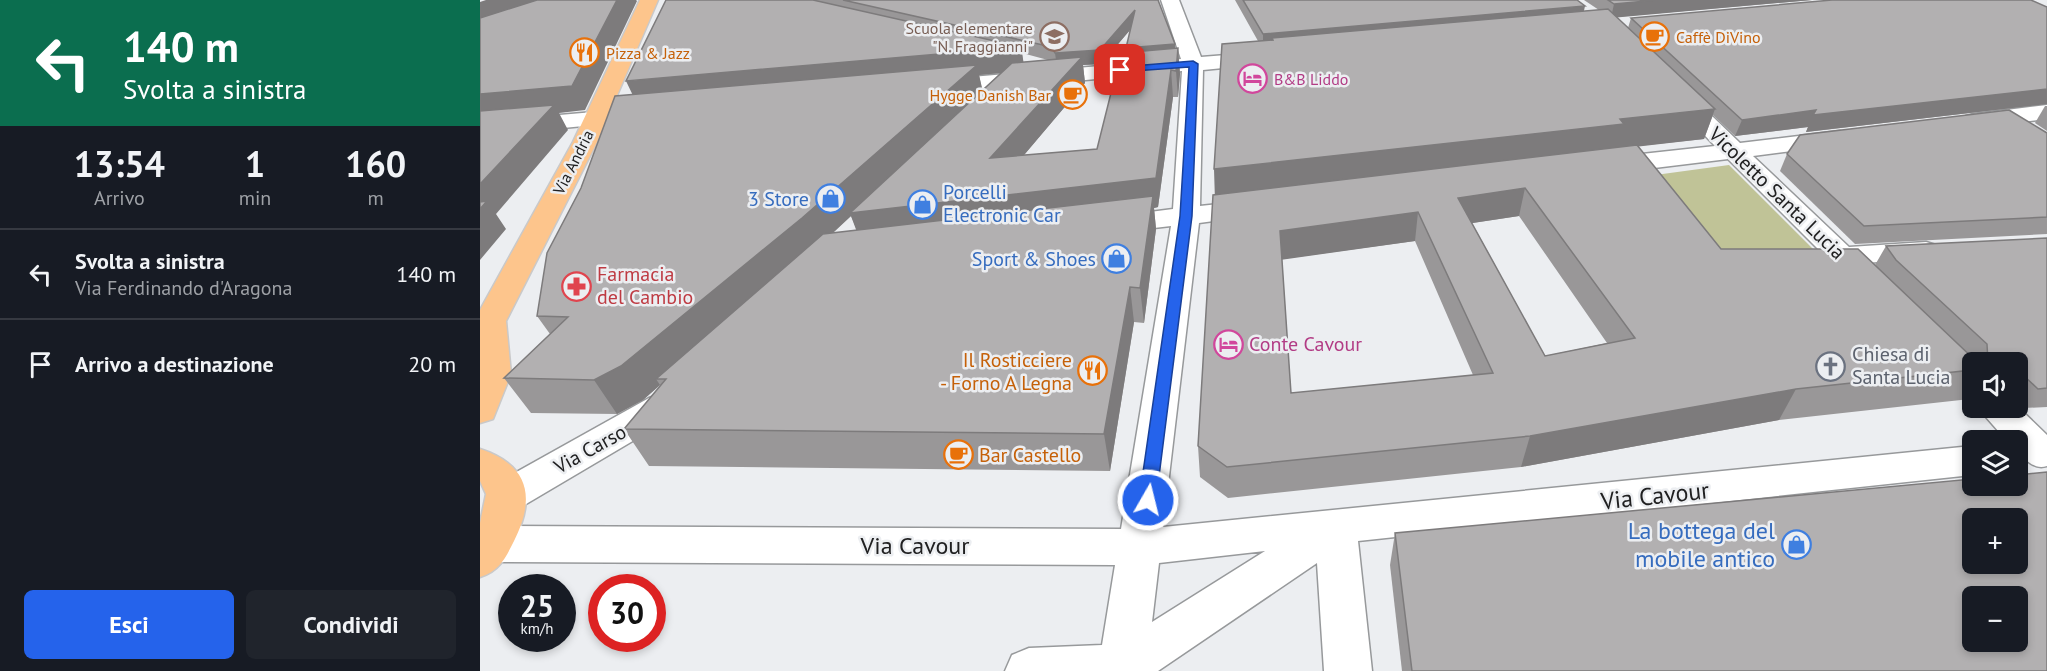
<!DOCTYPE html>
<html lang="it">
<head>
<meta charset="utf-8">
<style>
	body { margin:0; font-family:"PT Sans",sans-serif; background:#20242c; color:#f1f3f6; height:100vh; display:flex; flex-direction:column; font-size:22px; white-space:nowrap }
	* { box-sizing:border-box; margin:0 }
	p { font-size:20px; color:#9ea1a6 }
	.icon { flex:none; width:33px; height:33px; fill:none; stroke:currentColor; stroke-width:2; stroke-linecap:round; stroke-linejoin:round }
	.map { position:relative; flex:1; overflow:hidden }
	.panel { display:flex; flex-direction:column; background:#171b24; width:480px }
	.panel>* { flex:none }
	.guide { background:#0b6e4f; color:#fff; overflow:hidden }
	.tools { position:absolute; left:1482px; top:352px; display:grid; gap:12px }
	.tools a { display:grid; place-items:center; width:66px; height:66px; border-radius:9px; background:#171b24; box-shadow:0 3px 9px #0003; font-size:30px }
	.speed { position:absolute; left:18px; top:574px; display:flex; gap:12px; font-size:30px; font-weight:700; text-align:center }
	.speed>* { display:grid; place-content:center; width:78px; height:78px; border-radius:50%; background:#171b24; box-shadow:0 3px 9px #0003; line-height:1 }
	.speed small { font-size:15px; font-weight:400 }
	.speed .limit { border:9px solid #d22; background:#fff; color:#111 }
	.pin { position:absolute; display:grid; place-items:center; width:51px; height:51px; color:#fff; margin:-26px; border-radius:12px; box-shadow:0 3px 9px #0006 }
	.me { position:absolute; width:66px; margin:-33px; rotate:8deg; stroke-linejoin:round; filter:drop-shadow(0 0 4px #0008) }
	.turn { display:flex; align-items:center; gap:21px; height:126px; padding:0 24px; font-size:27px }
	.turn .icon { width:78px; height:78px; stroke-width:2.5 }
	.turn b { display:block; font-size:42px; line-height:51px }
	.eta { display:flex; justify-content:space-evenly; align-items:center; height:102px; text-align:center }
	.eta b { font-size:36px; font-weight:700; line-height:42px }
	.cta { display:flex; gap:12px; margin-top:auto; padding:12px 24px }
	.cta a { flex:1; height:69px; border-radius:9px; background:#2563eb; color:#fff; font-size:24px; font-weight:700; line-height:69px; text-align:center }
	.cta a+a { background:#20242c; color:#f1f3f6 }
	ul { padding:0; list-style:none }
	li { display:flex; align-items:center; gap:18px; height:90px; padding:0 24px; border-top:2px solid #363941 }
	li div { flex:1 }
	li b { display:block; font-size:22px }
	li em { font-style:normal }
	main { display:flex; flex:1; min-height:0 }
	.map>svg:first-child { display:block }
	.green { fill:#c0c397 }
	.lines { fill:none; stroke-linecap:round; stroke-linejoin:round }
	.minor-casing { stroke:#97999b; stroke-width:3 }
	.major-casing { stroke:#c9c9ca; stroke-width:3 }
	.minor { fill:#fff; fill-rule:evenodd }
	.major { fill:#fdc58c; fill-rule:evenodd }
	.wall { fill:#999798; fill-rule:evenodd }
	.shaded-wall { fill:#7d7b7c }
	.building { fill:#b2b0b1; stroke:#7d7b7c; stroke-width:1.5; fill-rule:evenodd }
	.route { fill:#2563eb; stroke:#184099; stroke-width:1.5 }
	.labels { text-anchor:middle; stroke-width:5; stroke-linejoin:round; paint-order:stroke }
	.far-education-label { font-size:16px; fill:#785e54; stroke:#eceef1; text-anchor:end }
	.far-food-label { font-size:16px; fill:#c56008; stroke:#eceef1; text-anchor:start }
	.far-hotel-label { font-size:16px; fill:#b23c85; stroke:#eceef1; text-anchor:start }
	.far-street-label { font-size:16px; fill:#202021; stroke:#eceef1 }
	.shop-label { font-size:20px; fill:#366cbe; stroke:#eceef1; text-anchor:end }
	.street-label { font-size:20px; fill:#202021; stroke:#eceef1 }
	.health-label { font-size:20px; fill:#be3a42; stroke:#eceef1; text-anchor:start }
	.hotel-label { font-size:20px; fill:#b23c85; stroke:#eceef1; text-anchor:start }
	.worship-label { font-size:20px; fill:#5b616d; stroke:#eceef1; text-anchor:start }
	.food-label { font-size:20px; fill:#c56008; stroke:#eceef1; text-anchor:end }
	.near-street-label { font-size:24px; fill:#202021; stroke:#eceef1 }
	.near-shop-label { font-size:24px; fill:#366cbe; stroke:#eceef1; text-anchor:end }
</style>
</head>
<body>
<main>
<section class="panel">
<div class="guide">
<div class="turn"><svg class="icon" aria-label="left" viewBox="0 0 24 24"><path d="M17 20v-9H6M10 6l-5 5 5 5"/></svg><div><b>140 m</b>Svolta a sinistra</div></div>
</div>
<div class="eta">
<div><b>13:54</b><p>Arrivo</p></div>
<div><b>1</b><p>min</p></div>
<div><b>160</b><p>m</p></div>
</div>
<ul>
<li><svg class="icon" aria-label="left" viewBox="0 0 24 24"><path d="M17 20v-9H6M10 6l-5 5 5 5"/></svg><div><b>Svolta a sinistra</b><p>Via Ferdinando d'Aragona</p></div><em>140 m</em></li>
<li><svg class="icon" aria-label="arrive" viewBox="0 0 24 24"><path d="M6 21V4h12l-3 4 3 4H6"/></svg><div><b>Arrivo a destinazione</b></div><em>20 m</em></li>
</ul>
<div class="cta"><a>Esci</a><a>Condividi</a></div>
</section>
<div class="map">
<svg width="1567" height="671" viewBox="0 0 1567 671">
	<rect width="100%" height="100%" fill="#eceef1"/>
	<!-- green -->
	<path class="green" d="M1249,165L1352,268L1224,271L1153,178Z"/>
	<g class="lines">
		<defs>
			<g id="minor">
				<path d="M681,0H699L721,57L784,52L791,54L794,58L791,62L784,64L723,70L720,206L776,200L786,202L790,208L786,214L719,223L683,527L1492,446V475L878,541L892,671H844L837,563L678,671H525L532,655L549,648L622,645L635,565L12,562L0,557V531L12,526L641,529L691,226L631,233L621,231L617,225L621,219L631,217L693,209L702,71L456,94L448,92L445,87L448,82L456,80L701,59ZM785,551L672,622L679,563Z"/>
				<path d="M1198,89L1206,91L1260,143L1360,131L1368,133L1372,138L1368,143L1360,145L1273,156L1369,247L1446,242L1456,245L1461,251L1456,257L1386,263L1401,280L1397,286L1386,289L1375,286L1248,159L1125,174L1116,171L1112,166L1116,161L1125,158L1235,146L1187,96L1190,91Z"/>
				<path d="M1567,105V119L1494,128L1486,126L1482,121L1486,116L1494,114Z"/>
				<path d="M148,109L156,111L159,116L156,121L0,136V122Z"/>
				<path d="M182,394L195,398L200,407L195,416L41,507L27,512L13,507L7,496L13,485L169,398Z"/>
				<path d="M1538,407L1567,435V466C1554,470 1546,460 1538,452V441H1527L1498,408Z"/>
			</g>
			<g id="major">
				<path d="M160,0H178L117,142L26,321L31,374L13,419L0,423V310L93,142Z"/>
				<path d="M0,449C49,465 56,497 34,541C25,559 19,571 0,577V523L6,494L0,481Z"/>
			</g>
		</defs>
		<!-- minor casing -->
		<use href="#minor" class="minor-casing"/>
		<!-- major casing -->
		<use href="#major" class="major-casing"/>
		<!-- minor -->
		<use href="#minor" class="minor"/>
		<!-- major -->
		<use href="#major" class="major"/>
	</g>
	<!-- wall -->
	<g class="wall">
		<path d="M186,0H678L695,48H698L700,74L698,97H693L678,207L674,208L676,229L664,323L654,322L630,471L169,466L144,429L180,386V385L163,400L137,414L51,413L24,378L70,334L57,316L153,95ZM650,30L647,53L617,149L544,155L605,83L603,65L621,64ZM542,53L568,60L543,62ZM521,73L502,90L499,75ZM371,216L377,230L353,233Z"/>
		<path d="M755,0H806L1104,11L1119,10L1104,0H1332L1136,17L1148,28L1151,18L1567,7V104L1326,132L1328,127L1255,136L1233,115L1224,139L1158,146L1241,249L1398,269L1395,265L1406,246L1567,238V407L1543,408L1538,404V363H1492V396L1490,399L1299,420L1041,467L748,498L720,477L718,446L735,194L778,41ZM1039,216L1127,343L1065,356L992,223ZM935,241L993,375L811,393L802,259Z"/>
		<path d="M1565,106H1567V131L1555,123Z"/>
		<path d="M1567,133V234L1375,244L1300,171L1307,154Z"/>
		<path d="M915,533L1567,671H922L910,565Z"/>
	</g>
	<!-- shaded-wall -->
	<g class="shaded-wall">
		<path d="M6,0H83L0,28V2Z"/>
		<path d="M137,0H156L157,1L105,110L79,113L88,130L16,214L26,229L0,260V94Z"/>
		<path d="M1177,0H1332L1131,18L1134,4Z"/>
		<path d="M1105,6L1102,20L793,40L792,38V48L783,49V34Z"/>
		<path d="M655,10L656,23L621,64L603,65L605,83L517,187L510,158L577,67L575,53Z"/>
		<path d="M695,44L696,57L647,61L646,48Z"/>
		<path d="M541,47L545,71L499,75L503,92L375,212L676,178L691,70L693,97L678,207L674,208L676,229L664,323L660,288L381,243L371,216L334,250L176,379L180,385L163,400L137,414L114,380L158,106L146,81Z"/>
		<path d="M698,48L700,74L698,97L696,71Z"/>
		<path d="M1567,89V104L1326,132L1328,127L1255,136L1262,120L1336,110Z"/>
		<path d="M1235,109L1224,139L1137,149L735,201L734,169L1140,119Z"/>
		<path d="M1045,188L1039,216L973,226L978,198Z"/>
		<path d="M938,212L935,241L800,260V231Z"/>
		<path d="M650,287L654,322L630,471L624,434Z"/>
		<path d="M1316,389L1299,420L1041,467L1050,436Z"/>
	</g>
	<!-- building -->
	<g class="building">
		<path d="M57,0H137L92,86L0,94V18Z"/>
		<path d="M186,0H333L541,47L146,81Z"/>
		<path d="M363,0H678L695,44L646,48L655,10L620,50L575,53L572,48L563,45Z"/>
		<path d="M763,0H1097L1105,6L783,34Z"/>
		<path d="M1128,0H1177L1134,4Z"/>
		<path d="M1352,0H1551L1567,7V89L1333,115L1336,110L1262,120L1151,18Z"/>
		<path d="M1128,9L1235,109L1140,119L1144,124L734,169L742,44L793,40L792,38Z"/>
		<path d="M698,48L696,71L691,70L676,178L370,213L532,63L602,57L510,158L617,149L641,53Z"/>
		<path d="M497,65L322,218L141,366L114,380L24,378L88,317L57,316L67,253L101,188L135,96Z"/>
		<path d="M74,105L0,184V111Z"/>
		<path d="M1529,110L1567,133V217L1384,226L1307,154L1320,135Z"/>
		<path d="M1157,145L1241,249H1378L1498,363H1492V370L1316,389L1050,436L747,467L718,446L733,195ZM1045,188L1155,338L1065,356L978,198ZM938,212L1013,373L811,393L800,231Z"/>
		<path d="M673,196L660,288L650,287L624,434L144,429L186,379H176L343,234Z"/>
		<path d="M7,201L0,209V202Z"/>
		<path d="M1567,238V388L1558,389L1543,375L1538,376V363H1508L1507,344L1416,260L1406,246Z"/>
		<path d="M1567,472V671H932L915,533L1492,479V486H1538V475ZM1492,519H1538V564H1492ZM1492,597H1538V642H1492Z"/>
	</g>
	<!-- route -->
	<path class="route" d="M713,61L718,64L712,216L676,500L674,505H662L659,500L700,216L709,67L640,72L635,70L640,67Z"/>
	<!-- icons -->
	<defs>
		<symbol id="school-ring" viewBox="-11 -11 22 22"><circle r="9.5" fill="#eceef1" stroke="#8d6e63" stroke-width="1.5"/><path d="M0-5L7-2L0 1L-7-2ZM-4 1L0 2.5L4 1V4Q0 6-4 4Z" fill="#8d6e63"/></symbol>
		<symbol id="cafe-ring" viewBox="-11 -11 22 22"><circle r="9.5" fill="#eceef1" stroke="#e8710a" stroke-width="1.5"/><path d="M-5.5-4.5H6V0H3Q3 3.5 0 3.5H-2.5Q-5.5 3.5-5.5 0ZM3-3.2v2h1.7v-2ZM-6 4.5H4V6H-6Z" fill="#e8710a"/></symbol>
		<symbol id="restaurant-ring" viewBox="-11 -11 22 22"><circle r="9.5" fill="#eceef1" stroke="#e8710a" stroke-width="1.5"/><path d="M-5-6h1v4h1v-4h1v4h1v-4h1v5L-1.5 .5V6h-2V.5L-5-1ZM5-6V6H3V1.5H1.5Q1.5-4 5-6Z" fill="#e8710a"/></symbol>
		<symbol id="hotel-ring" viewBox="-11 -11 22 22"><circle r="9.5" fill="#eceef1" stroke="#d1479c" stroke-width="1.5"/><path d="M-6-4.5h1.5V1H6V5H4.5V3h-9V5H-6ZM-4 0a1.8 1.8 0 1 1 3.6 0ZM.5 0V-2.5h3Q6-2.5 6 0Z" fill="#d1479c"/></symbol>
		<symbol id="shop-ring" viewBox="-11 -11 22 22"><circle r="9.5" fill="#eceef1" stroke="#3f7fe0" stroke-width="1.5"/><path d="M-5-2.5h2.3a2.7 3.5 0 0 1 5.4 0H5L5.5 6h-11ZM-1.5-2.5h3a1.5 2.3 0 0 0-3 0Z" fill="#3f7fe0"/></symbol>
		<symbol id="pharmacy-ring" viewBox="-11 -11 22 22"><circle r="9.5" fill="#eceef1" stroke="#e0444e" stroke-width="1.5"/><path d="M-2-6h4v4h4v4h-4v4h-4v-4h-4v-4h4Z" fill="#e0444e"/></symbol>
		<symbol id="church-ring" viewBox="-11 -11 22 22"><circle r="9.5" fill="#eceef1" stroke="#6b7280" stroke-width="1.5"/><path d="M-1.2-6h2.4v3.5h3.3v2.4h-3.3V6h-2.4V-.1h-3.3v-2.4h3.3Z" fill="#6b7280"/></symbol>
	</defs>
	<g fill-rule="evenodd">
		<use href="#school-ring" x="558" y="20" width="33" height="33"/>
		<use href="#cafe-ring" x="1158" y="20" width="33" height="33"/>
		<use href="#restaurant-ring" x="88" y="36" width="33" height="33"/>
		<use href="#hotel-ring" x="756" y="62" width="33" height="33"/>
		<use href="#cafe-ring" x="576" y="78" width="33" height="33"/>
		<use href="#shop-ring" x="334" y="182" width="33" height="33"/>
		<use href="#shop-ring" x="426" y="188" width="33" height="33"/>
		<use href="#shop-ring" x="620" y="242" width="33" height="33"/>
		<use href="#pharmacy-ring" x="80" y="270" width="33" height="33"/>
		<use href="#hotel-ring" x="732" y="328" width="33" height="33"/>
		<use href="#church-ring" x="1334" y="350" width="33" height="33"/>
		<use href="#restaurant-ring" x="596" y="354" width="33" height="33"/>
		<use href="#cafe-ring" x="462" y="438" width="33" height="33"/>
		<use href="#shop-ring" x="1300" y="528" width="33" height="33"/>
	</g>
	<g class="labels">
		<!-- far-education labels -->
		<g class="far-education-label">
			<text x="553" y="34">Scuola elementare<tspan x="553" dy="18">"N. Fraggianni"</tspan></text>
		</g>
		<!-- far-food labels -->
		<g class="far-food-label">
			<text x="1196" y="43">Caffè DiVino</text>
			<text x="126" y="59">Pizza &amp; Jazz</text>
			<text x="571" y="101" text-anchor="end">Hygge Danish Bar</text>
		</g>
		<!-- far-hotel labels -->
		<g class="far-hotel-label">
			<text x="794" y="85">B&amp;B Liddo</text>
		</g>
		<!-- far-street labels -->
		<g class="far-street-label">
			<text transform="translate(93 162) rotate(-63)" y="6">Via Andria</text>
		</g>
		<!-- shop labels -->
		<g class="shop-label">
			<text x="463" y="199" text-anchor="start">Porcelli<tspan x="463" dy="23">Electronic Car</tspan></text>
			<text x="329" y="206">3 Store</text>
			<text x="616" y="266">Sport &amp; Shoes</text>
		</g>
		<!-- street labels -->
		<g class="street-label">
			<text transform="translate(1297 193) rotate(44)" y="7">Vicoletto Santa Lucia</text>
			<text transform="translate(110 449) rotate(-29)" y="7">Via Carso</text>
		</g>
		<!-- health labels -->
		<g class="health-label">
			<text x="117" y="281">Farmacia<tspan x="117" dy="23">del Cambio</tspan></text>
		</g>
		<!-- hotel labels -->
		<g class="hotel-label">
			<text x="769" y="351">Conte Cavour</text>
		</g>
		<!-- worship labels -->
		<g class="worship-label">
			<text x="1372" y="361">Chiesa di<tspan x="1372" dy="23">Santa Lucia</tspan></text>
		</g>
		<!-- food labels -->
		<g class="food-label">
			<text x="592" y="367">Il Rosticciere<tspan x="592" dy="23">- Forno A Legna</tspan></text>
			<text x="499" y="462" text-anchor="start">Bar Castello</text>
		</g>
		<!-- near-street labels -->
		<g class="near-street-label">
			<text transform="translate(1175 496) rotate(-6)" y="8">Via Cavour</text>
			<text x="435" y="554">Via Cavour</text>
		</g>
		<!-- near-shop labels -->
		<g class="near-shop-label">
			<text x="1295" y="539">La bottega del<tspan x="1295" dy="28">mobile antico</tspan></text>
		</g>
	</g>
</svg>
<div class="tools">
<a><svg class="icon" aria-label="sound" viewBox="0 0 24 24"><path d="M4 9h4l5-4v14l-5-4H4zM17 9q2 3 0 6"/></svg></a>
<a><svg class="icon" aria-label="layers" viewBox="0 0 24 24"><path d="M12 4l9 5-9 5-9-5zM3 14l9 5 9-5"/></svg></a>
<a>+</a>
<a>−</a>
</div>
<div class="speed"><div>25<small>km/h</small></div><div class="limit">30</div></div>
<div class="pin" style="left:640px;top:70px;background:#d93025"><svg class="icon" aria-label="arrive" viewBox="0 0 24 24"><path d="M6 21V4h12l-3 4 3 4H6"/></svg></div>
<svg class="me" style="left:668px;top:500px" viewBox="-20 -20 40 40"><circle r="17" fill="#2563eb" stroke="#fff" stroke-width="3"/><path d="M0-11L8 9 0 5-8 9z" fill="#fff"/></svg>
</div>
</main>
</body>
</html>
